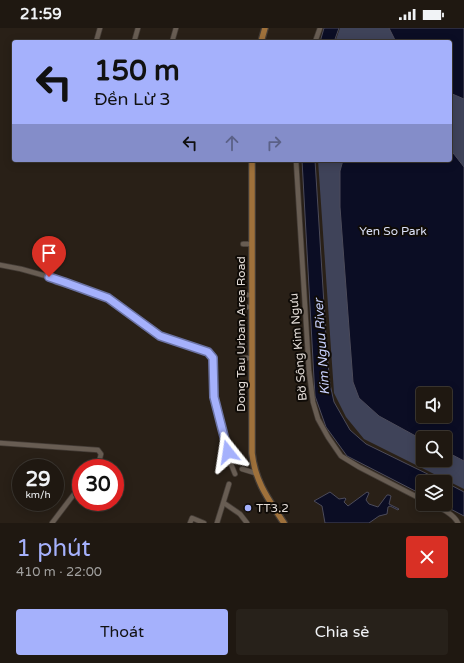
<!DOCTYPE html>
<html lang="vi">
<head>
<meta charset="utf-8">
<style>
	body { margin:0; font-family:"Varela Round",sans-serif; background:#27211a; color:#f1f3f6; height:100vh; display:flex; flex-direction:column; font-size:15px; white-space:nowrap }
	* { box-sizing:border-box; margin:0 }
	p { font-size:13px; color:#a1a09f }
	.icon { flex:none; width:22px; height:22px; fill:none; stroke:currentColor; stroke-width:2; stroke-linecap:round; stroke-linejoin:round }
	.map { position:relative; height:495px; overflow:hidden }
	.side { display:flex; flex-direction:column; background:#1f1811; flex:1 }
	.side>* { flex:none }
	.guide { position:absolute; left:12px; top:12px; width:440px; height:122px; border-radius:4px; box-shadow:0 2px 10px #0003,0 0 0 1px #3c3731; background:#a5b1fc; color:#111; overflow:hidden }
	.buttons { position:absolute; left:416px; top:359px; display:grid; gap:8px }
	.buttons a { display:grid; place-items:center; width:36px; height:36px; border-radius:4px; background:#1f1811; box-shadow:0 2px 10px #0003,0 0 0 1px #3c3731; font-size:20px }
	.speed { position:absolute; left:12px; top:431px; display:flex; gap:8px; font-size:20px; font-weight:700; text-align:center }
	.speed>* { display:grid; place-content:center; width:52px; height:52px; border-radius:50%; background:#1f1811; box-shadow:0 2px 10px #0003,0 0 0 1px #3c3731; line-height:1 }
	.speed small { font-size:10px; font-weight:400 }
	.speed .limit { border:6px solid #d22; background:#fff; color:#111 }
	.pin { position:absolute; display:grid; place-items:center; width:34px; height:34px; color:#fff; margin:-41px -17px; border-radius:50% 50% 50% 0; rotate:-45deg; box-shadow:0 0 4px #0007 }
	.pin .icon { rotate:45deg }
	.me { position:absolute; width:44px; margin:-22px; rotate:345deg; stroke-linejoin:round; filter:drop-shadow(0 0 3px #0008) }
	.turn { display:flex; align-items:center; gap:14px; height:84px; padding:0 16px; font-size:18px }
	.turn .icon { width:52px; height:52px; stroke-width:2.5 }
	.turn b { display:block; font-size:28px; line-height:34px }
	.lanes { display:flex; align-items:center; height:38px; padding:0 16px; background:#0003; justify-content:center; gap:20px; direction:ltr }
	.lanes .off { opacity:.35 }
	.round { display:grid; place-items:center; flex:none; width:42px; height:42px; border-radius:4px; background:#27211a }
	.head { display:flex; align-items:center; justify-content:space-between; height:68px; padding:0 16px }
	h1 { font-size:24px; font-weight:600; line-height:30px; color:#a5b1fc }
	.button { display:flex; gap:8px; margin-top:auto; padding:8px 16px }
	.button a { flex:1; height:46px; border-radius:4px; background:#a5b1fc; color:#111; font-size:16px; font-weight:600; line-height:46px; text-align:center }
	.button a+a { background:#27211a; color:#f1f3f6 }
	.status { display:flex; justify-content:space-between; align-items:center; height:28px; padding:0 20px; background:#1f1811; direction:ltr }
	.status svg { height:11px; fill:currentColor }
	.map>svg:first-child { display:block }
	.green { fill:#3f4359; fill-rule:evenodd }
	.water { fill:#0b0d24; stroke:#4c4b5a; fill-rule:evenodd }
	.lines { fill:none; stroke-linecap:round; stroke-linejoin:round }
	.minor-casing { stroke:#443c36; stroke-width:6 }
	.major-casing { stroke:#443c36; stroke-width:8 }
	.minor { stroke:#685d53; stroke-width:4.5 }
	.major { stroke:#9f713b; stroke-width:5.5 }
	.route-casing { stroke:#6b73a4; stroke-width:10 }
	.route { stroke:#a5b1fc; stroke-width:7 }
	.poi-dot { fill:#a5b1fc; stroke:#0f0b07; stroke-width:1.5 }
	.labels { text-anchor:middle; stroke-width:4; stroke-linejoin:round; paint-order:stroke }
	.park-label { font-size:12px; fill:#dbe0f7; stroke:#0f0b07 }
	.street-label { font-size:12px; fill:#e3dcd7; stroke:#0f0b07 }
	.poi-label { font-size:12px; fill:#e3dcd7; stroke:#0f0b07; text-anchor:start }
	.water-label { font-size:13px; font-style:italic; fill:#c6cffb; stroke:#0f0b07 }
</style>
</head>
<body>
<div class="status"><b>21:59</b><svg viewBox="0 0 49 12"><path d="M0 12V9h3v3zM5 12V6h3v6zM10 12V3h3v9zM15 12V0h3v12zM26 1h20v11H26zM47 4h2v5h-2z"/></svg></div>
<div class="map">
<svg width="464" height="495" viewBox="0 0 464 495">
	<rect width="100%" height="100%" fill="#292017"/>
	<!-- green -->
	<path class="green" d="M340,0H464V461L364,411L346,389L334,365L318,132H450V14H335ZM423,366H445V388H423ZM423,410H445V432H423Z"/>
	<!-- water -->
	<g class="water">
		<path d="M324,0H339L334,14H320Z"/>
		<path d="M389,0H464V71L450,65V14H396Z"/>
		<path d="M450,121L464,139V433L445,423V410H423V412L379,388L359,370L353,354L340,179V143L343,132H450ZM423,366H445V388H423Z"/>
		<path d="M302,132H315L327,325L330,356L334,374L350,402L366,416L444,454H423V467L347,428L326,399L315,368L314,351Z"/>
		<path d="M445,454L464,464V488L441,476H445Z"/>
		<path d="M330,464L339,471L345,470L346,471L344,474L348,478L367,464L369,465L366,472L369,476L378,479L387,467H389L391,468L389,476L399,481L398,482L390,478L388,479L387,486L379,488L369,495H325L322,478L314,473Z"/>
	</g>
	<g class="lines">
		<defs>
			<g id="minor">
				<path d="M96,14L100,0"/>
				<path d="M134,14L138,0"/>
				<path d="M172,14L176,0"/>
				<path d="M315,14L320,0"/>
				<path d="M296,132L309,343L313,374L318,391L328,409L341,428L359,439L423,472"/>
				<path d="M243,216H252"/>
				<path d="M0,237L21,241L64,253L108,270L160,308L208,323L213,331L214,369L231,436L235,446"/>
				<path d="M56,254L80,261"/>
				<path d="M242,267H251"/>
				<path d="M242,279H251"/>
				<path d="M242,330H251"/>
				<path d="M0,415L98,422L101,426L99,434L94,440"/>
				<path d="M242,441L255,445"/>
				<path d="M224,475L240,486L247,495"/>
				<path d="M431,476C440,480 453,485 458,495"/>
				<path d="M52,495L81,457"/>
				<path d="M190,495L192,490L204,495"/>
				<path d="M217,495L229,456"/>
			</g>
			<g id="major">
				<path d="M261,14L265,0"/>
				<path d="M252,132V425C255,454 269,472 284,495"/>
			</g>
		</defs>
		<!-- minor casing -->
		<use href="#minor" class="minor-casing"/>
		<!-- major casing -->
		<use href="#major" class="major-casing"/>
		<!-- minor -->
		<use href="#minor" class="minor"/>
		<!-- major -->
		<use href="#major" class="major"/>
	</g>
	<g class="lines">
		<defs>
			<path id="route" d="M49,249L64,254L108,270L160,308L208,324L213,330L214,369L228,424"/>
		</defs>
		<!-- route casing -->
		<use href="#route" class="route-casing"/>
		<!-- route -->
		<use href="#route" class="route"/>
	</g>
	<!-- markers -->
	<circle class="poi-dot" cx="248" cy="480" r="4"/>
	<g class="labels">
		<!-- park labels -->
		<g class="park-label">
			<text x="393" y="207">Yen So Park</text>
		</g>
		<!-- street labels -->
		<g class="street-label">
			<text transform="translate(241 306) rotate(-90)" y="4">Dong Tau Urban Area Road</text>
			<text transform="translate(298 319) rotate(-95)" y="4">Bờ Sông Kim Ngưu</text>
		</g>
		<!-- poi labels -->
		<g class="poi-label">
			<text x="256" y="484">TT3.2</text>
		</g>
		<!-- water labels -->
		<g class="water-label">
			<text transform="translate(321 319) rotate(-94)" y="5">Kim Nguu River</text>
		</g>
	</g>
</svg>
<div class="buttons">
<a><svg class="icon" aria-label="sound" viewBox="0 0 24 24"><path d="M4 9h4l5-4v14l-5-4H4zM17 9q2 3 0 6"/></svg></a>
<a><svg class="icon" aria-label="search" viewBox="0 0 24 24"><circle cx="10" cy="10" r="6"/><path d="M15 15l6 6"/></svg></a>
<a><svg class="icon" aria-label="layers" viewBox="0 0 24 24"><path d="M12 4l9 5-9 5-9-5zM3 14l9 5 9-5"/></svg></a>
</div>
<div class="speed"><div>29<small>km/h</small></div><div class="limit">30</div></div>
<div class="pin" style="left:49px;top:249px;background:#d93025"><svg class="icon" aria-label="arrive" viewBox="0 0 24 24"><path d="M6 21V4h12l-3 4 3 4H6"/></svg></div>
<svg class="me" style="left:228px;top:424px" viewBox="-20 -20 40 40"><path d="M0-17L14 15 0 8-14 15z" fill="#a5b1fc" stroke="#fff" stroke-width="4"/></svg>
<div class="guide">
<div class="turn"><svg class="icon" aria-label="left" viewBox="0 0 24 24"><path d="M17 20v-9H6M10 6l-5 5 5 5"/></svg><div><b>150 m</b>Đền Lừ 3</div></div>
<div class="lanes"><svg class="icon" aria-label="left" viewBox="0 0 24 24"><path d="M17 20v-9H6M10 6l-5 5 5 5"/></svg><svg class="icon off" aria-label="ahead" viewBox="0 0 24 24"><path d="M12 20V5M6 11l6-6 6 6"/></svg><svg class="icon off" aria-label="right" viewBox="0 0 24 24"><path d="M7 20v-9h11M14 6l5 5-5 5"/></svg></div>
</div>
</div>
<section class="side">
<div class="head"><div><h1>1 phút</h1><p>410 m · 22:00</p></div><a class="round" style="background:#d93025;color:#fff"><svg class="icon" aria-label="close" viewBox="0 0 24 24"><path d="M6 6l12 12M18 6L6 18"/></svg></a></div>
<div class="button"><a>Thoát</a><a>Chia sẻ</a></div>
</section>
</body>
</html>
